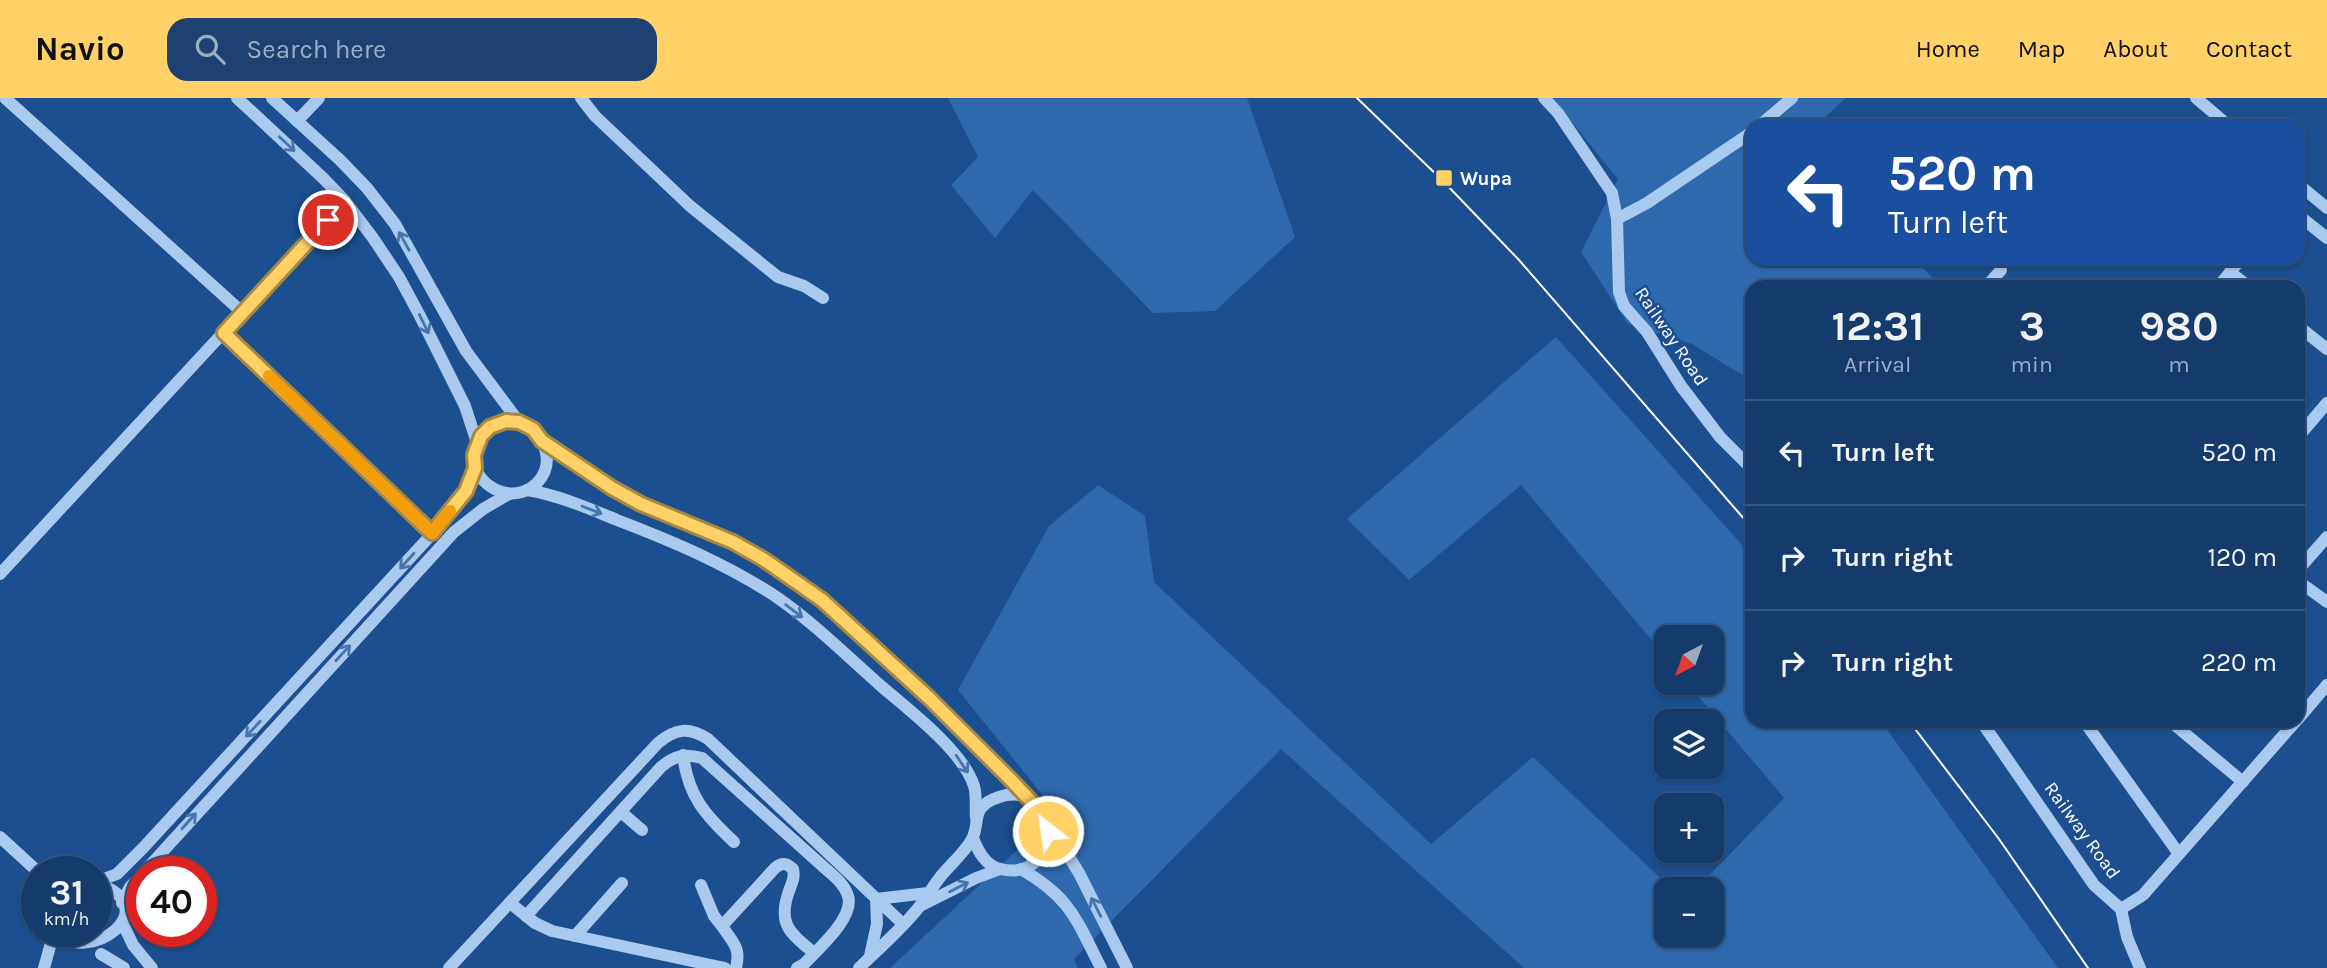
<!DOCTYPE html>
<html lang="en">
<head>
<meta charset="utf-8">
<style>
	body { margin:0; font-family:Karla,sans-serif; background:#1d4271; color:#f1f3f6; height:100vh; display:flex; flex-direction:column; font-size:26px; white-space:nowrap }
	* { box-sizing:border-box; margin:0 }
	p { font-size:23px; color:#9dadc1 }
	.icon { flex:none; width:38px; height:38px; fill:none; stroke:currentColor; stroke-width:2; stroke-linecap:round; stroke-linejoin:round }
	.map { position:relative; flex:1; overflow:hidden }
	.drawer { position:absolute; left:1745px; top:182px; width:560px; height:448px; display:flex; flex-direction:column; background:#143b6b; border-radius:21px; box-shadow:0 2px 5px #0004,0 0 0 2px #33557e }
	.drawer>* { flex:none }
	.top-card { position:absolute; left:1745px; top:21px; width:560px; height:147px; border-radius:21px; box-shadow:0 2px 5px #0004,0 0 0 2px #33557e; background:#1a4fa0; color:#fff; overflow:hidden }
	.needle { width:46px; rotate:221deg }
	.buttons { position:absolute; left:1654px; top:527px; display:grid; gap:14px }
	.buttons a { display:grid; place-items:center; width:70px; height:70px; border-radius:14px; background:#143b6b; box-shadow:0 2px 5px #0004,0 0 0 2px #33557e; font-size:35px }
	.speed { position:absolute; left:21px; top:758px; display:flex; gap:14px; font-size:35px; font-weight:700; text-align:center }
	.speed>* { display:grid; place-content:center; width:91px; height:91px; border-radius:50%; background:#143b6b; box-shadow:0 2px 5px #0004,0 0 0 2px #33557e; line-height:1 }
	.speed small { font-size:18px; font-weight:400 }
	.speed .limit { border:10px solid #d22; background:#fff; color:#111 }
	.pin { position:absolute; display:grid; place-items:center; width:60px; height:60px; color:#fff; margin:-30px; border:4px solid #fff; border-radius:50%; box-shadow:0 2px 7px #0007 }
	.me { position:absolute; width:77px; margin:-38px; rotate:330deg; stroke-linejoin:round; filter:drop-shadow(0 0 5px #0008) }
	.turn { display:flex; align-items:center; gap:24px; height:147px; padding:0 28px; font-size:32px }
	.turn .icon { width:91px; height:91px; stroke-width:2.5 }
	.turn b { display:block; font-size:49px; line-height:60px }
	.eta { display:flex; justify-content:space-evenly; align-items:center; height:119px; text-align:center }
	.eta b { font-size:42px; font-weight:700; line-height:49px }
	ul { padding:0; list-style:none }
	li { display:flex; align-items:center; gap:21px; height:105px; padding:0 28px; border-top:2px solid #33557e }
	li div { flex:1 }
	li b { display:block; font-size:26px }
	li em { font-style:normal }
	header { display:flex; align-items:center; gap:42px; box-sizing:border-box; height:98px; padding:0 35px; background:#ffd166; color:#111 }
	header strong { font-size:33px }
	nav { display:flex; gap:38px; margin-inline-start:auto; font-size:24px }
	.search { width:490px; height:63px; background:#1d4271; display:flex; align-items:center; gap:18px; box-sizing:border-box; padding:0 24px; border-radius:21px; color:#9dadc1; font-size:26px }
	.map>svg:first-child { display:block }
	.green { fill:#2e69ad }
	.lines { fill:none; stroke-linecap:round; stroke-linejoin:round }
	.minor { stroke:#a9c9ee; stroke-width:12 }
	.tram { stroke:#fff; stroke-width:2 }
	.oneway { stroke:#4674ac }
	.route-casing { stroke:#a68842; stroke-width:18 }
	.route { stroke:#ffd166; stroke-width:12 }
	.slow { stroke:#f59e0b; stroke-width:12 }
	.poi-dot { fill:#ffd166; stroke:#1b4f8f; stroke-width:2.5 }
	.labels { text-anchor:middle; stroke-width:5; stroke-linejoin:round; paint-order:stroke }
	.poi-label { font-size:19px; font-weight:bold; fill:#fff; stroke:#1b4f8f; text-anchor:start }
	.street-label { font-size:19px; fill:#fff; stroke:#1b4f8f }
</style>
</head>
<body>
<header>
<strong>Navio</strong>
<div class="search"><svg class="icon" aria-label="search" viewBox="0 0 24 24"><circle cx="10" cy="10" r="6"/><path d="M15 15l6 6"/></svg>Search here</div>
<nav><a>Home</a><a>Map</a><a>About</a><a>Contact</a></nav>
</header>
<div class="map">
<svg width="2327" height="870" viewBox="0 0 2327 870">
	<rect width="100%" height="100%" fill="#1b4f8f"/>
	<!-- green -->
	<g class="green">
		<path d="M948,0H1247L1295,139L1215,213L1153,215L1033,92L995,140L951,87L978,59Z"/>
		<path d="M1552,0H1846L1815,28H1752V161H1914L1942,189H1752V283L1692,246L1628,226L1581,154L1618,81Z"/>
		<path d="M1556,239L1752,458V623H1881L2058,870H1524L1281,651L1074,861L1078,870H890L1057,715L958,592L1049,428L1098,387L1145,418L1154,484L1431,746L1533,659L1672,791H1666V836H1712V791H1696L1784,700L1687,585L1712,584V539H1666V559L1521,387L1409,482L1347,421Z"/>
	</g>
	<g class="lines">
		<!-- minor -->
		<g class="minor">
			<path d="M5,0L243,215"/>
			<path d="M237,0L323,80L345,103L373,140L399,179L420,218L465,308L477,345"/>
			<path d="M272,0L340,62L367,90L395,126L466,253L519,324"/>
			<path d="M581,0L595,18L690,108L778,179L804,188L823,200"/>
			<path d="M1544,0L1558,15L1612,95L1617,121L1619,194L1624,208L1647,234L1681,288L1720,339L1752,371"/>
			<path d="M2196,0L2229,28"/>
			<path d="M297,23L319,0"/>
			<path d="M1759,28L1792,0"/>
			<path d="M2298,86L2327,110"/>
			<path d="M2298,117L2327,140"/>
			<path d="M1617,121L1647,105L1752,34"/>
			<path d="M2230,174L2249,189"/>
			<path d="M1986,189L2001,172"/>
			<path d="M2218,189L2241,161"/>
			<path d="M2298,228L2327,251"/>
			<path d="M224,235L432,435"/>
			<path d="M2298,339L2327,305"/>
			<path d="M542,343C575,365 606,390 641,406C682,425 724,437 763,460C810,489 850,528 891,565C938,608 986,651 1026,700"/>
			<path d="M527,392C558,397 588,410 617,422C672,443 726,466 775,498C813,524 847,558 881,588C909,612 963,653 974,688C977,698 975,710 976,720"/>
			<path d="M2298,472L2327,439"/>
			<path d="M0,476L345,103"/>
			<path d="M2298,483L2327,504"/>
			<path d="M2298,621L2327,587"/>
			<path d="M1981,623L2094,787L2121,811L2127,839L2140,870"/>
			<path d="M2084,623L2179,756"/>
			<path d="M2170,623L2243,684"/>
			<path d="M683,657C688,698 705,717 734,744"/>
			<path d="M621,714L642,732"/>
			<path d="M1047,723L1079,775L1127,870"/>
			<path d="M0,739L36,772L41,774"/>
			<path d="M1021,771C1071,800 1076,821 1101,870"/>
			<path d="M144,774L454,434L483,411L509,396"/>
			<path d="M96,784L117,776L143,750L442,425C450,413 461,402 467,390C470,384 475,376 475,370C476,366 474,362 474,359C474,348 480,338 488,331C522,305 567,354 537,385C516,405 486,394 475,370"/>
			<path d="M701,787L714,818L722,828L775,770C782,764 786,765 793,771C795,779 792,785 789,793C777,826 790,835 814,855"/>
			<path d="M122,805L130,789L142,776"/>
			<path d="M510,805L535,825L552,833L725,870"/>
			<path d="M922,807L976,780L1000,771"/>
			<path d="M2121,811L2143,797L2296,623"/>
			<path d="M526,818L661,669C674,658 684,655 702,660L827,772C835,779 845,787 848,798C855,819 818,851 804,866L797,870"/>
			<path d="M722,828C733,845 741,849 736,870"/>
			<path d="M125,830L133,847L152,870"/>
			<path d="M53,833C89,870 169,809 96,785"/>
			<path d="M575,838L622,785"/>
			<path d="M101,856L124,870"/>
			<path d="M870,858L877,826L876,801L928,795"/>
			<path d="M44,870L54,834"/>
			<path d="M449,870L658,645C676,630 689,629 708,641L903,826"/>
			<path d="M859,870C879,850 902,831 919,809C927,799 933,788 941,778C951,766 965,754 972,741C981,724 969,709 999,699C1059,679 1065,786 1000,771C985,767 978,753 973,740"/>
		</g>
		<!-- tram -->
		<g class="tram">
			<path d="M1357,0L1442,82L1519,162L1752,430"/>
			<path d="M1909,623L1999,741L2088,870"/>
		</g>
	</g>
	<!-- one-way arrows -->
	<defs><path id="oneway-shaft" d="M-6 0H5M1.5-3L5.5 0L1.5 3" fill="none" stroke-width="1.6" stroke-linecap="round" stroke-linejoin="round" transform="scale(1.75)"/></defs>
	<g class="oneway">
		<use href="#oneway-shaft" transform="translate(287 46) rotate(43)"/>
		<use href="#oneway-shaft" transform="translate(404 143) rotate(-119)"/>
		<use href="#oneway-shaft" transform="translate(424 226) rotate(64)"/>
		<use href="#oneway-shaft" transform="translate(592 412) rotate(21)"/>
		<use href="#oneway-shaft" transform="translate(407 463) rotate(132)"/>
		<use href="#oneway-shaft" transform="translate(794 513) rotate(37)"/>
		<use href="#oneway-shaft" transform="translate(343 555) rotate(-47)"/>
		<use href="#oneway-shaft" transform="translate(253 631) rotate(133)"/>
		<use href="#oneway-shaft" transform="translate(962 666) rotate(56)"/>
		<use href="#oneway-shaft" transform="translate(189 723) rotate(-48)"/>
		<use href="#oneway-shaft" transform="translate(959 789) rotate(-27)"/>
		<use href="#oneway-shaft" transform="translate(1096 809) rotate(-117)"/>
	</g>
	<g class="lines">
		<defs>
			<path id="route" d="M328,122L224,235L432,435L466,393L475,370L474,357L481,338L490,329L506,323L519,324L533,331L542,343L612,390L641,406L733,444L763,461L822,502L929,600L1009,680L1044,717L1048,733"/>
		</defs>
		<!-- route casing -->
		<use href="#route" class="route-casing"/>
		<!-- route -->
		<use href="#route" class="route"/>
		<!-- slow -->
		<path class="slow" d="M269,278L432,435L450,413"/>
	</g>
	<!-- markers -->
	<rect class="poi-dot" x="1435" y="71" width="18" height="18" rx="3.5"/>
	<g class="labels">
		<!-- poi labels -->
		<g class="poi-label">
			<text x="1460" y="87">Wupa</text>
		</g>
		<!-- street labels -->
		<g class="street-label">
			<text transform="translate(1672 238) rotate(56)" y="7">Railway Road</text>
			<text transform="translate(2083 732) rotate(54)" y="7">Railway Road</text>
		</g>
	</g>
</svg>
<div class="buttons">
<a><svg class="needle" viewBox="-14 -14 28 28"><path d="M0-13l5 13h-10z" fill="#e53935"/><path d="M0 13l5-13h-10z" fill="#9dadc1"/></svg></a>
<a><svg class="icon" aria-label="layers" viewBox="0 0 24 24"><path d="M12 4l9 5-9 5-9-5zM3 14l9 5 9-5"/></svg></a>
<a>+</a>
<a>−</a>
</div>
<div class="speed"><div>31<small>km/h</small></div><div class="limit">40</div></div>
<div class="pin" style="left:328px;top:122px;background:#d93025"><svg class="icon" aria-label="arrive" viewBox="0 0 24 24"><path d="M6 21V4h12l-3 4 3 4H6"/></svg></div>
<svg class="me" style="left:1048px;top:733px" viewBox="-20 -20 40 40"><circle r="17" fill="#ffd166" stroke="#fff" stroke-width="3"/><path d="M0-11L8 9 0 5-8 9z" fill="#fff"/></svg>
<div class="top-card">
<div class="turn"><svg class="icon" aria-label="left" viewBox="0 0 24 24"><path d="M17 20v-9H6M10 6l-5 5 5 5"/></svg><div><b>520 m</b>Turn left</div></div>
</div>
<section class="drawer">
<div class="eta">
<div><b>12:31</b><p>Arrival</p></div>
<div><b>3</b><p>min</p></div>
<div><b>980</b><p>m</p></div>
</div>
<ul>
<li><svg class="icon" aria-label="left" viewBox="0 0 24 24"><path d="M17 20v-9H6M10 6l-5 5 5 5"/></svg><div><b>Turn left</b></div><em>520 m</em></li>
<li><svg class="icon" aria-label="right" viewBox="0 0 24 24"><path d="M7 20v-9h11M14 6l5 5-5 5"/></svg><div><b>Turn right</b></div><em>120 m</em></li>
<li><svg class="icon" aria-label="right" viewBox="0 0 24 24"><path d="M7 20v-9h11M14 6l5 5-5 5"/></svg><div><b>Turn right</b></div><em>220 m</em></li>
</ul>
</section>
</div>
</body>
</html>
